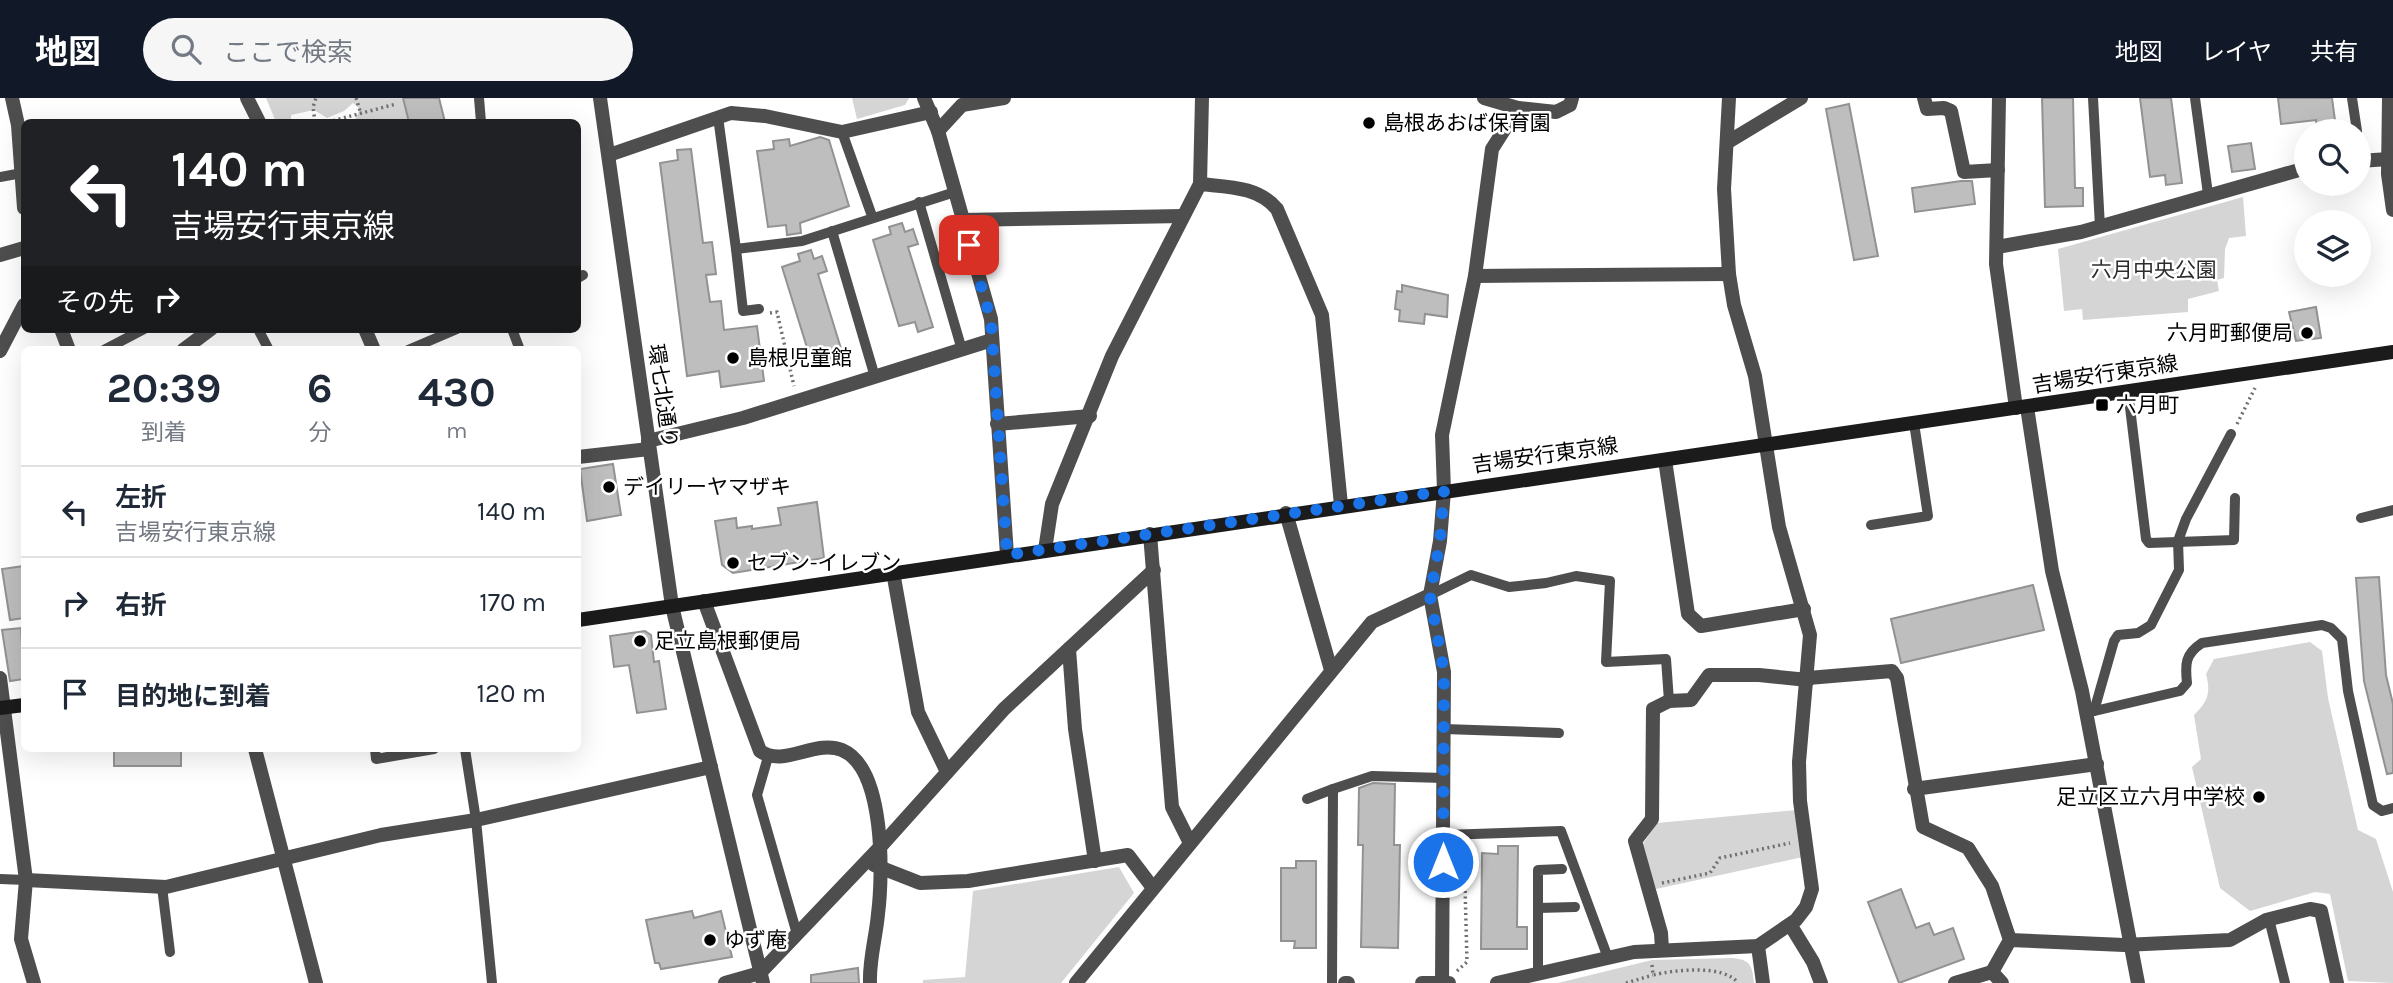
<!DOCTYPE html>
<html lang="ja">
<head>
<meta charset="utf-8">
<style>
	body { margin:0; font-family:Karla,"Noto Sans JP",sans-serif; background:#f6f6f7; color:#1f2937; height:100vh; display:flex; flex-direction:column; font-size:26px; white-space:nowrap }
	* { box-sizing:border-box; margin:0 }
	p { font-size:23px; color:#747a83 }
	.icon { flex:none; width:38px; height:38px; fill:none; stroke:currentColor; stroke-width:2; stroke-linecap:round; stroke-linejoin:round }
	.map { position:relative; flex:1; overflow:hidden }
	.panel { position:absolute; left:21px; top:248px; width:560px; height:406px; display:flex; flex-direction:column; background:#fff; border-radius:10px; box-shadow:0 7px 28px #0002 }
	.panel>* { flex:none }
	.guide { position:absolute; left:21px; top:21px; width:560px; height:214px; border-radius:10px; box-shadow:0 7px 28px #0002; background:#202124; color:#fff; overflow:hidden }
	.controls { position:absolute; left:2294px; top:21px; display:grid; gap:14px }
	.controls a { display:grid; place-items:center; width:77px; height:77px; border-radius:50%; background:#fff; box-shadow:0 7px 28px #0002; font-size:35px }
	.pin { position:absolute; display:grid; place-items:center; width:60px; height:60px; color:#fff; margin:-30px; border-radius:14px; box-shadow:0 4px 10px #0006 }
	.me { position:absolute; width:77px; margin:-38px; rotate:0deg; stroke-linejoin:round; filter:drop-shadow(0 0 5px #0008) }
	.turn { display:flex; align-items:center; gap:24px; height:147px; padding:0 35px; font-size:32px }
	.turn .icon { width:91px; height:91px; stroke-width:2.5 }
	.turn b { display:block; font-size:49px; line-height:60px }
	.then { display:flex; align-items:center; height:66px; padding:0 35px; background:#0003; gap:14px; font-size:26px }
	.eta { display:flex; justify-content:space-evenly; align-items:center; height:119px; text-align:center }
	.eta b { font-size:42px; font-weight:700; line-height:49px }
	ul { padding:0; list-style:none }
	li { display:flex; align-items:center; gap:21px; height:91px; padding:0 35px; border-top:2px solid #e0e1e3 }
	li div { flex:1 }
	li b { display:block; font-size:26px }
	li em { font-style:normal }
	header { display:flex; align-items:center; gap:42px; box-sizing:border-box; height:98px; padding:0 35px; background:#111827; color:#fff }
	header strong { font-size:33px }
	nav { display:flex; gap:38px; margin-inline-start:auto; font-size:24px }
	.search { width:490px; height:63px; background:#f6f6f7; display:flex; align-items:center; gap:18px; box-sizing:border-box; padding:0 24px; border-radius:38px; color:#747a83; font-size:26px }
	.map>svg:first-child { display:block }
	.green { fill:#d5d5d5 }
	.building { fill:#bebebe; stroke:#929292; stroke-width:2 }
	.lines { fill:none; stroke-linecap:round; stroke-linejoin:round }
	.path { stroke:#707070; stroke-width:3.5; stroke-dasharray:2 3.5; stroke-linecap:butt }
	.service { stroke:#4e4e4e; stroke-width:10 }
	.minor { stroke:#4e4e4e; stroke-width:14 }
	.tertiary { stroke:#4e4e4e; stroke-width:14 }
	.secondary { stroke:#1b1b1b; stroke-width:14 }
	.route { stroke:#1a73e8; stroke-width:12; stroke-dasharray:0 21.6 }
	.poi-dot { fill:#000; stroke:#fff; stroke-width:2.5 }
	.labels { text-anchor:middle; stroke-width:5; stroke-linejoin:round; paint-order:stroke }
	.poi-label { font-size:21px; fill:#000; stroke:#fff; text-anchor:start }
	.park-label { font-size:21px; fill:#2c2c2c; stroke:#fff }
	.street-label { font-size:21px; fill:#000; stroke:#fff }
</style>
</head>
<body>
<header>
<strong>地図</strong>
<div class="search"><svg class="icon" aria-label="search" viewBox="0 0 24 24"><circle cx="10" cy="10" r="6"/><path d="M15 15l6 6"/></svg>ここで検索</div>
<nav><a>地図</a><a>レイヤ</a><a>共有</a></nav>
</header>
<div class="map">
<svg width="2393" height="885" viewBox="0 0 2393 885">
	<rect width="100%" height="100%" fill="#fff"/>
	<!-- green -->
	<g class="green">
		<path d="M266,0H402L411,15L410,24H354L360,11L353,5L344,13L327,20L314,12L291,17V24H276Z"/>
		<path d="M852,0H909L905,7L857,21Z"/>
		<path d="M2243,99L2246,138L2229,140L2225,151L2224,180L2217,182L2219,193L2188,201V214L2083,222L2082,211L2064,213L2058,151Z"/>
		<path d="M2310,544L2322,553L2328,600L2358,732L2376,741L2393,794V885L2348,883L2330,796L2315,794L2250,813L2220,790L2192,669L2201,661L2194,617C2208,603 2211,595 2206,576L2214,561Z"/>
		<path d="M1797,712L1803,759L1656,791L1642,747L1657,725Z"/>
		<path d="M1119,769L1134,795L1061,885H923V882L965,879L973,793Z"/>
		<path d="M1733,860C1751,862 1752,868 1754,885H1558L1652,862Z"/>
	</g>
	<!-- building -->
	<g class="building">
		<path d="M403,0H439L445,24H409Z"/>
		<path d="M2042,0H2073L2075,90H2083V108L2045,109Z"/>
		<path d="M2140,0H2171L2182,85L2166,87L2165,77L2150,79Z"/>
		<path d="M2278,0H2332L2336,30L2317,32L2316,22L2281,26Z"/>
		<path d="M1849,6L1878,158L1854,162L1826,11Z"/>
		<path d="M820,39L829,42L849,108L800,125L801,135L787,137L786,127L768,129L757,53L774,51L773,43L789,41L790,48Z"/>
		<path d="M2251,45L2255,71L2232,74L2228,48Z"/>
		<path d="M691,51L703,145L712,144L716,176L706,177L710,204L721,203L724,232L757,228L764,283L721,289L719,273L687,278L660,65L678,62L677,52Z"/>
		<path d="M1961,83H1972L1975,106L1915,114L1912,90Z"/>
		<path d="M902,125L905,134L913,131L918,146L908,149L933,229L918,234L915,224L899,228L873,142L891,136L889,129Z"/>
		<path d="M811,152L814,161L822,158L827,173L818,176L843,257L827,261L824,251L809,256L782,169L800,163L798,156Z"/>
		<path d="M1402,187L1448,197L1447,219L1425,216L1424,226L1399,223L1400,212L1395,211L1397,193L1402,194Z"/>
		<path d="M2316,209L2321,240L2296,243L2289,214Z"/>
		<path d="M613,366L621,417L587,423L580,371Z"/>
		<path d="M817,404L824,460L733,475L722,467L715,423L736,420L737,430L752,428V431L781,427L778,410Z"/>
		<path d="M24,468V520L10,522L2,471Z"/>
		<path d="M2379,479L2386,577L2393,606V675L2387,676L2364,583L2356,480Z"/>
		<path d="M2033,487L2044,532L1901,565L1891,521Z"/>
		<path d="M21,530L24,581L10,583L2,532Z"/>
		<path d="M645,533L651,537L654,564L659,563L666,611L637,615L629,567L614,569L610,538Z"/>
		<rect x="114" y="651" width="67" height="17"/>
		<path d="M1373,685L1395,686L1394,747H1400L1398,850L1361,849L1363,747H1358L1359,690Z"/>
		<path d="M1498,748H1518L1517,829H1527V851H1481L1482,755L1498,756Z"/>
		<path d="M1296,763H1316V850H1294L1295,843H1281V770H1296Z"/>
		<path d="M1901,791L1916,830L1929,825L1934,837L1953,830L1964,861L1899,885L1868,804Z"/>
		<path d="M692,813L694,820L721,813L732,859L661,871L659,865H655L646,822Z"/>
		<path d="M858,870L859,885H811V877Z"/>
	</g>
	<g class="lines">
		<!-- path -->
		<g class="path">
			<path d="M356,0L361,16"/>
			<path d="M315,24L313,9L316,0"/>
			<path d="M328,24L396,6"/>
			<path d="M770,215L777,214L794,288"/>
			<path d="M2237,326L2255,290"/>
			<path d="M1662,785L1710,775L1720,760L1790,745"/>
			<path d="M1652,867L1653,877C1674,872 1724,866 1738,885"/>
			<path d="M1457,873L1467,864L1464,750"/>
			<path d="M1626,885L1653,877"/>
		</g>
		<!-- service -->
		<g class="service">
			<path d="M479,0L481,24"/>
			<path d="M2093,0L2100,129"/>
			<path d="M2195,0L2208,96"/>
			<path d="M2352,0L2357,33"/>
			<path d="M718,19L736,151L802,143L955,94"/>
			<path d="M842,34L872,118"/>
			<path d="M2359,51L2361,62"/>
			<path d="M0,79L22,75"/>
			<path d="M919,104L962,252"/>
			<path d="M832,133L875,279"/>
			<path d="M736,151L743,213L759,211"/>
			<path d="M578,180L583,177"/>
			<path d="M258,231L269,252"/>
			<path d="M512,231L520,252"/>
			<path d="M104,252L144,231"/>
			<path d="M408,252L457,231"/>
			<path d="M2128,293L2146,441L2149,445L2234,442L2235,400"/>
			<path d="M2361,420L2393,412"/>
			<path d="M1871,427L1928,418L1914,325"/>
			<path d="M1430,497L1471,477L1509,489L1546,485L1576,478L1610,483L1606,564L1666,561L1669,603"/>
			<path d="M2094,613L2114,543L2118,537L2138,535L2151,527L2179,472L2178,443L2186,421L2231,336"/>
			<path d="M2086,615L2180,593L2187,585C2185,566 2185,556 2202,545L2322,527L2331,530L2342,541L2348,593L2373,707L2382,713L2393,710"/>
			<path d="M1444,631L1559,635"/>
			<path d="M375,651L376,661L434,651"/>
			<path d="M465,651L476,722L492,885"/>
			<path d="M768,659L757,697L797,836"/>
			<path d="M1307,701L1333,691"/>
			<path d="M1443,737L1561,733L1608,860"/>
			<path d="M0,781L26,782"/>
			<path d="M162,789L170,854"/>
			<path d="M1538,810L1575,809"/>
			<path d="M2269,821L2285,885"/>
			<path d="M1538,877V772L1562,771"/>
			<path d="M1332,885L1333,691L1372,678L1444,680"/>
		</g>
		<!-- minor -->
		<g class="minor">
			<path d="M12,0L18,27L24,110"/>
			<path d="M247,0L259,24"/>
			<path d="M924,0L938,33L991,221L1007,457"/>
			<path d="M1484,0L1518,10L1556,14L1570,7L1572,0"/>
			<path d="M1924,0L1927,11L1944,10L1951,13L1964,74L1998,72"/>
			<path d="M1999,0L1996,166L2016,310"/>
			<path d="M2389,0L2388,76L2393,112"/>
			<path d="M938,33L962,7L1004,0"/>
			<path d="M1728,44L1801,0"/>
			<path d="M609,57L731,15L765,18L842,34L931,14"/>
			<path d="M2359,63L2389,61"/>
			<path d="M1200,86C1227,89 1258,88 1277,111L1322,217L1341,407"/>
			<path d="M962,122L1183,118"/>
			<path d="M1997,149L2081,134L2306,70"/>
			<path d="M0,157L24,150"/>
			<path d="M1475,178L1729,176"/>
			<path d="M61,231L69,252"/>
			<path d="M365,231L374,252"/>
			<path d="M183,252L211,231"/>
			<path d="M0,253L24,207"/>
			<path d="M997,326L1090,318"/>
			<path d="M648,343L743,320L992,242"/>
			<path d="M578,359L649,351"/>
			<path d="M1665,362L1688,516L1701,528L1804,511"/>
			<path d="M1286,415L1331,572"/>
			<path d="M1150,436L1172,709L1190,745"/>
			<path d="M1045,452L1052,406L1112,258L1200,86L1202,0"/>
			<path d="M893,474L918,614L947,674"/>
			<path d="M704,503L760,653C784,670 815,641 842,652C885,670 883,776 878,816C876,839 869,862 870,885"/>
			<path d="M1069,551L1075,631L1095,763"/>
			<path d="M0,580L26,782L21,841L34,885"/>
			<path d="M1808,580L1892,573L1897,580L1923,729L1968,750L1992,788L2010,842L1992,874L2002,885"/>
			<path d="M255,651L316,885"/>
			<path d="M1914,691L2097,666"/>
			<path d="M874,767L920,785L968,783L1128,757L1153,790"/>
			<path d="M26,782L166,789L381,737L476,722L711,669"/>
			<path d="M1791,828L1813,864L1821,885"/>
			<path d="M2010,842L2124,847L2230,842L2266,822L2310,811L2321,813L2337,885"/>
			<path d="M1758,848L1763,885"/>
			<path d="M1662,851L1661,835L1635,743L1652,721L1653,611L1669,603L1691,602L1709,577H1759L1808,582"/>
			<path d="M725,885L760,875L881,748L1004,611L1154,472"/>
			<path d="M1076,885L1372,524L1430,497"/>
			<path d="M1345,885H1348"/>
			<path d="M1422,885H1449"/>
			<path d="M1442,885L1444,574L1430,497L1440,443L1444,393L1442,337L1475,178L1492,51L1518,10"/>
			<path d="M1497,885L1634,854L1758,848L1796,822L1806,809L1812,791L1800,703L1799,664L1810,537L1779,429L1755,278L1734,207L1729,176L1724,91L1729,0"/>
			<path d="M1955,885L1992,874"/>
		</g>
		<!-- tertiary -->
		<g class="tertiary">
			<path d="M600,0L672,508L763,885"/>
			<path d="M2027,309L2052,473L2082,593L2138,885"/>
		</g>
		<!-- secondary -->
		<g class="secondary">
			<path d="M578,522L2393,254"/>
			<path d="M0,610L24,607"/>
		</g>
	</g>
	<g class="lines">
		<!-- route -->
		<path class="route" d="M969,147L991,222L1007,457L1444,393L1440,443L1430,498L1444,574L1443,764"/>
	</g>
	<!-- markers -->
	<g class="poi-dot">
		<circle cx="1369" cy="25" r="7"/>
		<circle cx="2307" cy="235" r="7"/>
		<circle cx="733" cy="260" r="7"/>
		<rect x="2095" y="300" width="14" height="14" rx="3.5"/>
		<circle cx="609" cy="389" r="7"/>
		<circle cx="733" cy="465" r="7"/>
		<circle cx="640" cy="543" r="7"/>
		<circle cx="2259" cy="699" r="7"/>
		<circle cx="710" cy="842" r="7"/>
	</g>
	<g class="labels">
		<!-- poi labels -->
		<g class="poi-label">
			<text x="1383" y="32">島根あおば保育園</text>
			<text x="2293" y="242" text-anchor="end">六月町郵便局</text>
			<text x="747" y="267">島根児童館</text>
			<text x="2116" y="314">六月町</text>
			<text x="623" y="396">デイリーヤマザキ</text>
			<text x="747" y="472">セブン-イレブン</text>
			<text x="654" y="550">足立島根郵便局</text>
			<text x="2245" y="706" text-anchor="end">足立区立六月中学校</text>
			<text x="724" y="849">ゆず庵</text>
		</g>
		<!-- park labels -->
		<g class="park-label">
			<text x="2154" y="179">六月中央公園</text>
		</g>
		<!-- street labels -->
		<g class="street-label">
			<text transform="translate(2105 276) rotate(-9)" y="7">吉場安行東京線</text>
			<text transform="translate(663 298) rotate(82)" y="7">環七北通り</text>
			<text transform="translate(1545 357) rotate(-8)" y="7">吉場安行東京線</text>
		</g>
	</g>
</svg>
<div class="controls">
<a><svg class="icon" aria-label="search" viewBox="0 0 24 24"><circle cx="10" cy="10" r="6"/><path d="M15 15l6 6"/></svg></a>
<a><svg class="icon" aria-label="layers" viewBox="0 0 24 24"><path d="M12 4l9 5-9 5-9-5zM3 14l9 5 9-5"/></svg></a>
</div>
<div class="pin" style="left:969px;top:147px;background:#d93025"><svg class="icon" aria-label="arrive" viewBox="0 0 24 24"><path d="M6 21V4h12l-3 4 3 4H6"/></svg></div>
<svg class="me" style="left:1443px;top:764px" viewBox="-20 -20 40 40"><circle r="17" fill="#1a73e8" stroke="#fff" stroke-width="3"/><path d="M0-11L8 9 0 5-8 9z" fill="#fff"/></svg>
<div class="guide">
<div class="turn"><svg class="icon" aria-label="left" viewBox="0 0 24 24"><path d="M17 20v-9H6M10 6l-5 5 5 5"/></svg><div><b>140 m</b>吉場安行東京線</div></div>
<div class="then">その先<svg class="icon" aria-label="right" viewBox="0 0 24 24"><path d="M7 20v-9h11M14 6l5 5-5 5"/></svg></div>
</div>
<section class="panel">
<div class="eta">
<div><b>20:39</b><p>到着</p></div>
<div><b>6</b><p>分</p></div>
<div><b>430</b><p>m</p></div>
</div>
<ul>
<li><svg class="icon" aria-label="left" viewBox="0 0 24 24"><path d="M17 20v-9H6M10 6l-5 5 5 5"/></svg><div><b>左折</b><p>吉場安行東京線</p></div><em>140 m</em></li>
<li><svg class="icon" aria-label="right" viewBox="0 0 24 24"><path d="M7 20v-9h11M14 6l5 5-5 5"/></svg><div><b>右折</b></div><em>170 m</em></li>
<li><svg class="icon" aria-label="arrive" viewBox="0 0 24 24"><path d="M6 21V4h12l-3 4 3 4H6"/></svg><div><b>目的地に到着</b></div><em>120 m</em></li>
</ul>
</section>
</div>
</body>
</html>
